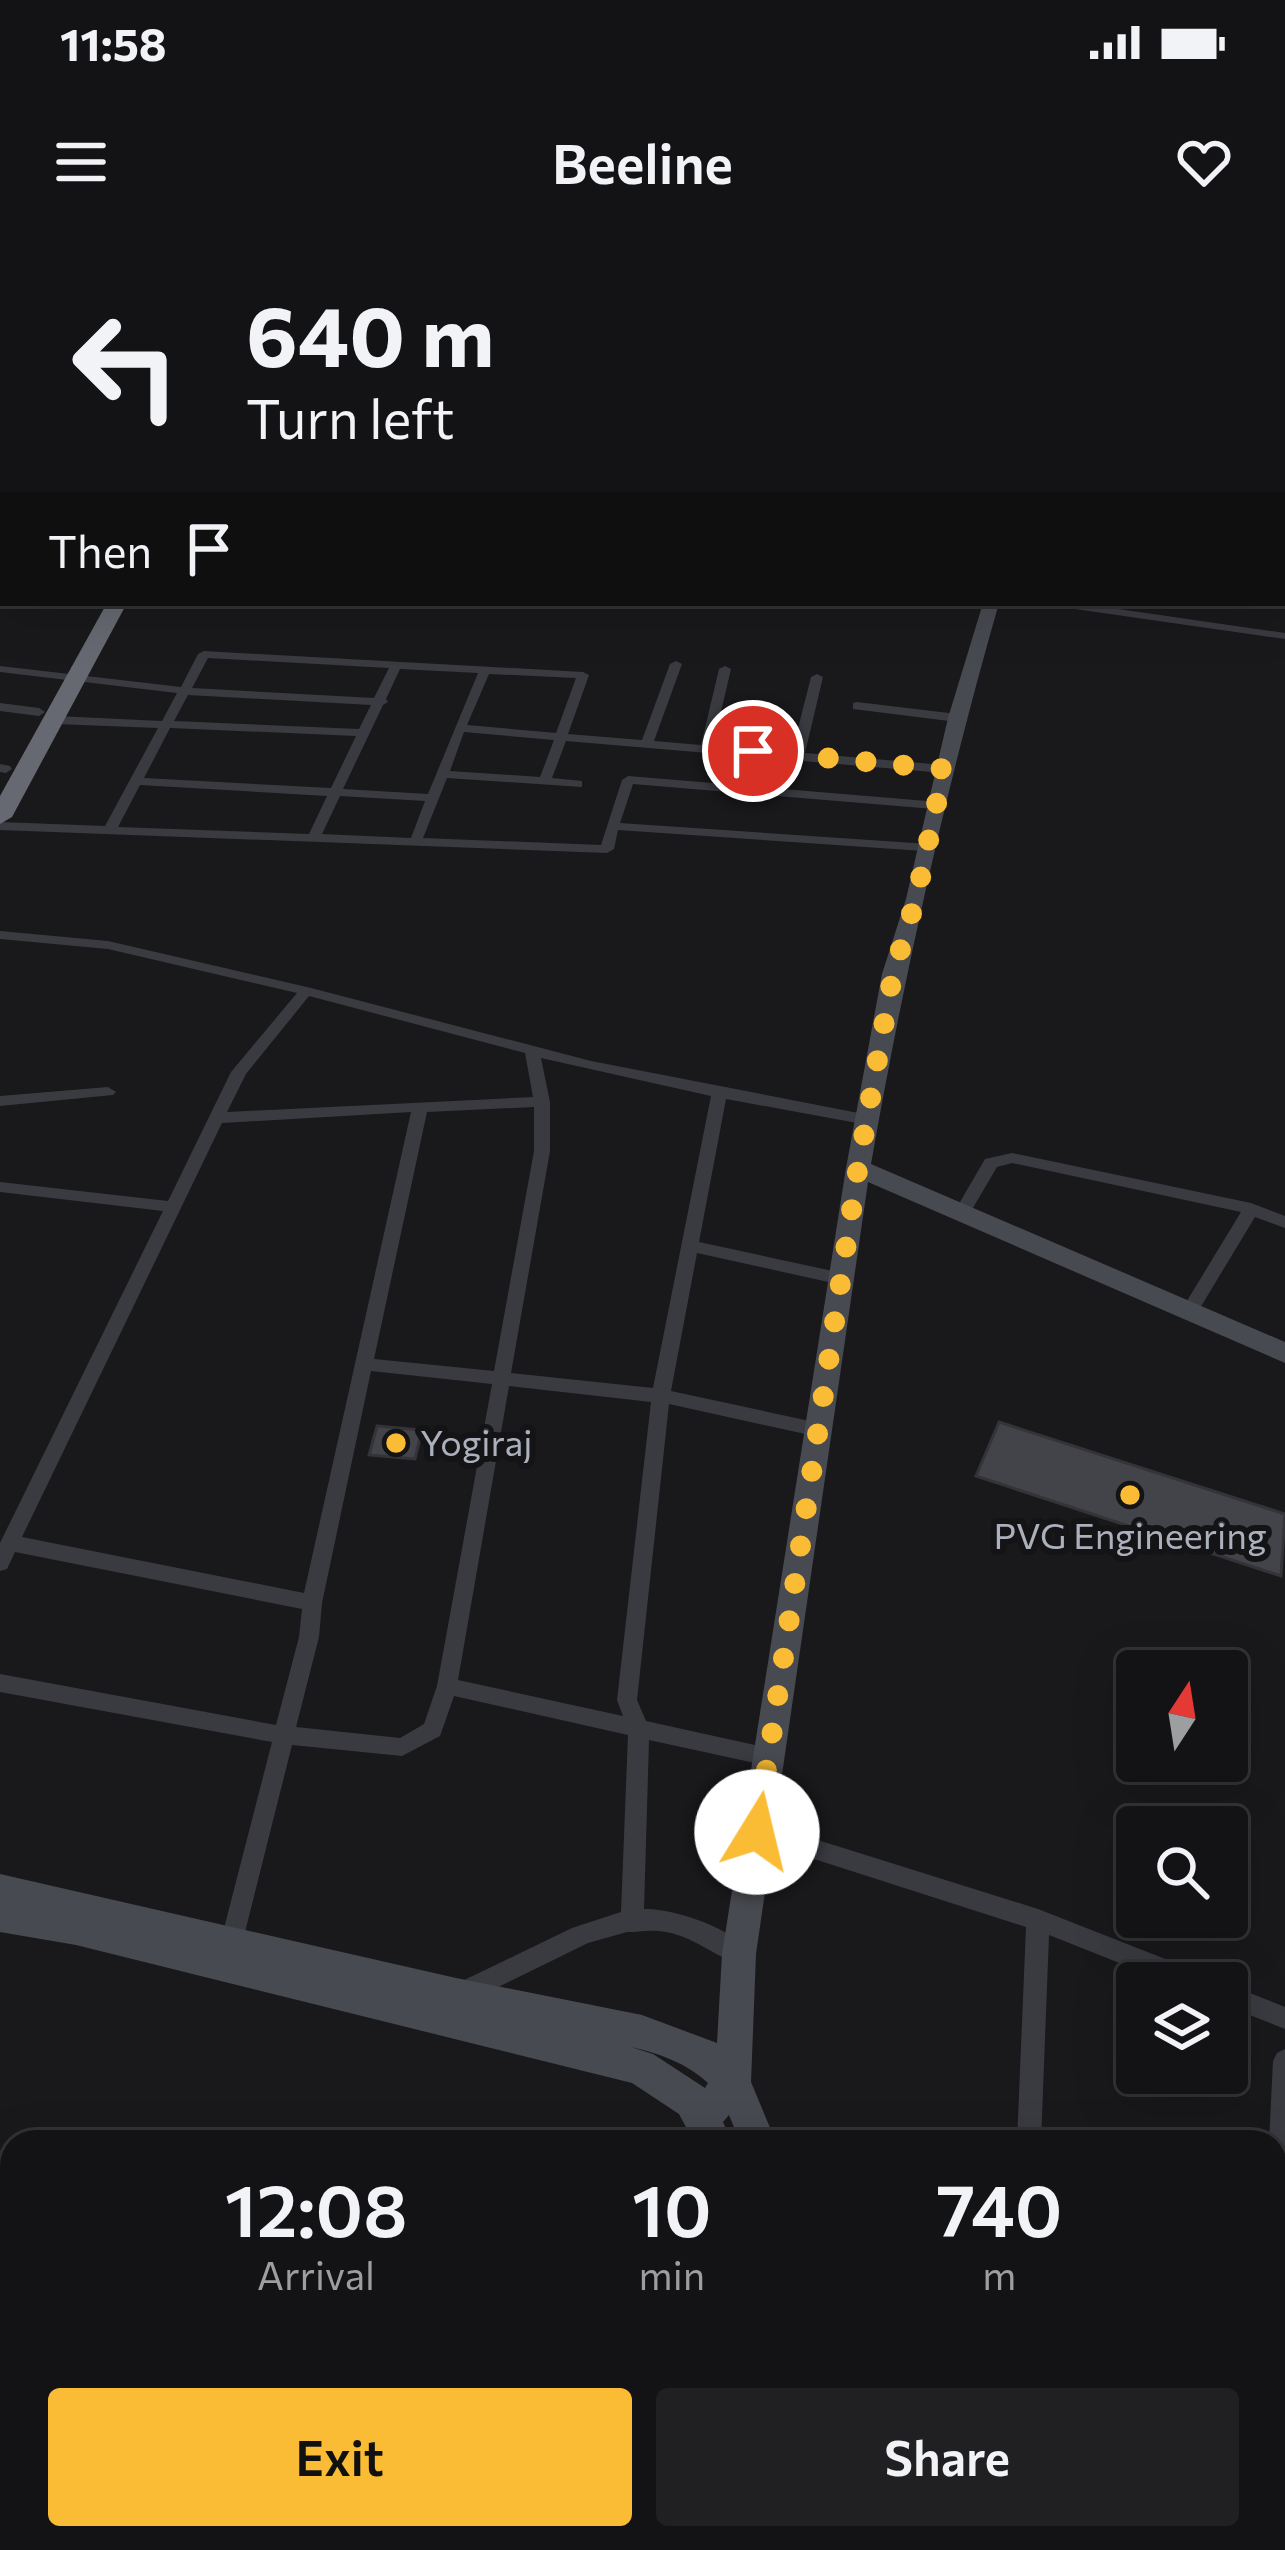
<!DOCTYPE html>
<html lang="en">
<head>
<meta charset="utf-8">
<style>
	body { margin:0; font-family:Commissioner,sans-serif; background:#202022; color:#f1f3f6; height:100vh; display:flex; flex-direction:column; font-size:45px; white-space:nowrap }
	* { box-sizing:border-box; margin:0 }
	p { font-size:39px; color:#9d9ea0 }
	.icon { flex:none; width:66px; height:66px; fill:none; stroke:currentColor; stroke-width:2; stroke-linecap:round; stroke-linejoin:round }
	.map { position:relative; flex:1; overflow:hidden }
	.panel { position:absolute; left:0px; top:1890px; width:1287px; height:420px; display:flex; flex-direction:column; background:#131315; border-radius:36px 36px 0 0; box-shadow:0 12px 48px #0002,0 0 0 3px #323234 }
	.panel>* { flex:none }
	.banner { position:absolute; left:0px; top:0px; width:1287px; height:366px; box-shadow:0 12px 48px #0002,0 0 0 3px #323234; background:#131315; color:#f1f3f6; overflow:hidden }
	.needle { width:78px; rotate:12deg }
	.fabs { position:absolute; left:1116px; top:1410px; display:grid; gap:24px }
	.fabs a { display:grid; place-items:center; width:132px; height:132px; border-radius:12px; background:#131315; box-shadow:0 12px 48px #0002,0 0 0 3px #323234; font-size:60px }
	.pin { position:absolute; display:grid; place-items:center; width:102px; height:102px; color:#fff; margin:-51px; border:6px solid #fff; border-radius:50%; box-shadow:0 3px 12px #0007 }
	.me { position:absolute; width:132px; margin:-66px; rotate:9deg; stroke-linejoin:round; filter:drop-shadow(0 0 9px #0008) }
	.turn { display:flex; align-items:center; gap:42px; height:252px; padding:0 48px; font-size:54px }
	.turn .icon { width:156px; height:156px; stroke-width:2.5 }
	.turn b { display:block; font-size:84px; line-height:102px }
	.then { display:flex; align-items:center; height:114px; padding:0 48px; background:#0003; gap:24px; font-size:45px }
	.eta { display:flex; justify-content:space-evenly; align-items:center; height:204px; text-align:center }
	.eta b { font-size:72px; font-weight:600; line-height:84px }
	.button { display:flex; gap:24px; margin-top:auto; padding:24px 48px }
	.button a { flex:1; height:138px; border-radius:12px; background:#f9bc34; color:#111; font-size:48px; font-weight:600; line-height:138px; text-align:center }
	.button a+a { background:#202022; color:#f1f3f6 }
	.status { display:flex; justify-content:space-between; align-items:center; height:84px; padding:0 60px; background:#131315; direction:ltr }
	.status svg { height:33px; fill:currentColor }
	header { display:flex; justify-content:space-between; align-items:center; height:156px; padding:0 48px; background:#131315; font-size:54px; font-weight:600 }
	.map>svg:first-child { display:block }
	.built { fill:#252529 }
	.building { fill:#434449; stroke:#333338; stroke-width:3 }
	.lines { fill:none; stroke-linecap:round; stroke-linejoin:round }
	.street { fill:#3a3b41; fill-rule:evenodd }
	.secondary { fill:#484a51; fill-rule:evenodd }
	.primary { fill:#565860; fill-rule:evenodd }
	.highway { fill:#666972; fill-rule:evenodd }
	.route { stroke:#f9bc34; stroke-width:21; stroke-dasharray:0 37.8 }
	.poi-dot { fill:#f9bc34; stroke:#141417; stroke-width:4.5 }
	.labels { text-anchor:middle; stroke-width:12; stroke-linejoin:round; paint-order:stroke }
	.poi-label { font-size:36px; fill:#abb0bc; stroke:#141417; text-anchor:start }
</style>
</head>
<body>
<div class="status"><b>11:58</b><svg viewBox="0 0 49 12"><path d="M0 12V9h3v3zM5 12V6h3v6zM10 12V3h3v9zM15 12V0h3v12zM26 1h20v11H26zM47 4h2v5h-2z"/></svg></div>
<header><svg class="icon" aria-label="menu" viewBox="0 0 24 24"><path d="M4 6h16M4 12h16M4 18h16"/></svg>Beeline<svg class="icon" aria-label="heart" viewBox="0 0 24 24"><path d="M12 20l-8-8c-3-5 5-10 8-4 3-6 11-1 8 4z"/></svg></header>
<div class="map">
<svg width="1285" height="2310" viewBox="0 0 1285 2310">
	<rect width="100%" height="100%" fill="#19191c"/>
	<!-- built -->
	<path class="built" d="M422,2298H732L763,2310H418Z"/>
	<!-- building -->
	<g class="building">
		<path d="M999,1182L1285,1274L1281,1336L976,1236Z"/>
		<path d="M377,1186L422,1190L415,1219L369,1215Z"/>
	</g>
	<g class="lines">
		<!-- street -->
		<g class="street">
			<path d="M297,0H305L306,3H298Z"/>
			<path d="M486,0H494L492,3H484Z"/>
			<path d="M539,0H547L545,3H537Z"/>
			<path d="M599,0H626L627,1L616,3Z"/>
			<path d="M658,0H666L665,3H657Z"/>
			<path d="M838,0H846L845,3H837Z"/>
			<path d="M926,0H934L933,3H925Z"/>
			<path d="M1073,0H1081L1080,3H1072Z"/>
			<path d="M3,120V126L0,127V121Z"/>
			<path d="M0,158L3,159V165L0,164Z"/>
			<rect x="1284" y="197" width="1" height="6"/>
			<rect x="0" y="214" width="3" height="6"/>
			<rect x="1284" y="221" width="1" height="6"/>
			<rect x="1284" y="285" width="1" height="6"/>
			<path d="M1284,357H1285V363H1283Z"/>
			<path d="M1049,363H1077L1285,393V399L1054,366Z"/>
			<path d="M204,411L583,432L589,435L568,494L642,500L670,424L676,421L682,424L654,501L701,505L719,429L725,426L731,429L713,506L792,512L811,437L817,434L823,437L805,513L944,525L950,529L944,533L566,501L552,538L582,541V547L447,538L423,598L601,605L622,540L628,536L939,562L940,565L934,569L633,544L620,583L929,604V610L924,611L618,590L614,609L607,613L0,590V582L105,586L158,488L56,484L50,480L56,476L162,481L177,453L0,432V426L181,447L198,414ZM208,418L389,428L374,458L192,448ZM400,429L478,433L428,554L343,549L383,465L388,462L386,459ZM489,434L576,438L556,493L467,485ZM188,455L371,465L359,489L174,481ZM170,488L356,496L331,548L144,538ZM464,492L554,500L540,537L450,531ZM140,545L327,556L309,594L118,587ZM340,556L425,561L411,598L322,594Z"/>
			<path d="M857,462L957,474L963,478L957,482L853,469V463Z"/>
			<path d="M0,463L39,468L45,472L39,476L0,471Z"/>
			<path d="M0,524L10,526L12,529L6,533L0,532Z"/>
			<path d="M0,691L108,701L311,748L591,821L874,876L876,880L874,884L868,885L726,859L699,1002L842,1033L850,1039L842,1045L697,1013L671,1151L819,1183L825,1185L828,1190L825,1195L819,1197L669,1164L637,1460L646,1481L769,1508L776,1510L780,1517L776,1524L769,1526L649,1500L644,1669C672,1668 737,1689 750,1714L747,1722L739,1725C714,1715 693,1697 666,1692C652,1689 639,1692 627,1692L588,1703L474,1759L466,1762L458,1759L454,1751L458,1743L572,1688L621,1672L628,1495L454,1456L440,1496L402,1516L292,1505L243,1700L240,1708L232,1711L224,1708L221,1700L272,1502L0,1452V1434L276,1485L299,1397L302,1369L15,1312L7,1329L0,1331V1303L163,971L0,952V942L168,961L231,832L297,753L108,709L0,699ZM309,756L525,813L533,857L227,872L246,834ZM541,818L711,856L653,1148L511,1133L550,911V862ZM534,867V911L494,1131L374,1119L427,872ZM411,872L304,1353L22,1297L222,883ZM371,1131L492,1144L437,1446L424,1484L400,1498L296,1487L319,1397L322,1363ZM509,1146L651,1162L617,1460L623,1476L458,1440Z"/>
			<path d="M108,847L116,852L113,855L0,866V856Z"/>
			<path d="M1012,913L1251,963L1285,976V988L1255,977L1194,1078L1188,1080L1179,1074L1241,972L1012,923L997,927L967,978H955L953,974L985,919Z"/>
			<path d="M757,1581L1038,1669L1206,1735L1210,1743H1170L1049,1695L1041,1902H1017L1026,1687L749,1598L746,1591L749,1584Z"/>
			<path d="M1227,1744L1285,1767V1789L1227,1766Z"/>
			<path d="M1285,1809V2049L1275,2055V1902H1269L1273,1821L1277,1813Z"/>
			<path d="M1275,2061L1285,2064V2090L1275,2087Z"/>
			<path d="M12,2188V2229L0,2238V2197Z"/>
		</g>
		<!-- secondary -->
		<g class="secondary">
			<path d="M983,363H999C946,548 904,735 871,924L1285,1102V1123L868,942L756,1714L751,1842L776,1902H740L729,1875L723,1882L732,1902H694L679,1874L632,1843L76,1705L0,1692V1634L456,1738L642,1775L717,1803L722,1714L846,928L882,734L906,659L948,478ZM631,1807C659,1813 688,1824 708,1843L705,1848L653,1814Z"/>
			<path d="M825,2298H892L897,2310H830Z"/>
			<path d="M961,2298H1025L1030,2310H966Z"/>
		</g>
		<!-- primary -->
		<g class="primary">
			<rect x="1284" y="3" width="1" height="8"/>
			<rect x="0" y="28" width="3" height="8"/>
		</g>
		<!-- highway -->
		<g class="highway">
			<path d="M112,0H126L127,3H113Z"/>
			<path d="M107,363H127L12,577L0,584V556Z"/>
		</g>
	</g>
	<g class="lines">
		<!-- route -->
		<path class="route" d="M753,511L944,529L916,659L893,734L858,928L757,1592"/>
	</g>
	<!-- markers -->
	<g class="poi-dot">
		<circle cx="396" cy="1203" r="12"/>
		<circle cx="1130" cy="1255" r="12"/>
	</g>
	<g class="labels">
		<!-- poi labels -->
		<g class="poi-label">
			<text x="420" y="1216">Yogiraj</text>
			<text x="1130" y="1309" text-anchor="middle">PVG Engineering</text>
		</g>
	</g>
</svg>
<div class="fabs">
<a><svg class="needle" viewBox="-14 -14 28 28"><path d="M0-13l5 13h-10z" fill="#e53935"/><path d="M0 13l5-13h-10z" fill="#9d9ea0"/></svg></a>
<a><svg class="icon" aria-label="search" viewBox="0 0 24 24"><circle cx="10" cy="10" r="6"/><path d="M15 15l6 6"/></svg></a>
<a><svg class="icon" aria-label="layers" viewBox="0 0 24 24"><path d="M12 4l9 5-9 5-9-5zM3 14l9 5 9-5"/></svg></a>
</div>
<div class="pin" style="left:753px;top:511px;background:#d93025"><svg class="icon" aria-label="arrive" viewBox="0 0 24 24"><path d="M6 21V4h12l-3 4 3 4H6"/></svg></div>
<svg class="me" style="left:757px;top:1592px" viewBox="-20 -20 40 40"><circle r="19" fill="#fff"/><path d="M0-13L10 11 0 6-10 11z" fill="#f9bc34"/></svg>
<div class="banner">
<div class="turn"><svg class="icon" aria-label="left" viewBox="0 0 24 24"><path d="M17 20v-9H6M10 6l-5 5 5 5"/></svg><div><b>640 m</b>Turn left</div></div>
<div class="then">Then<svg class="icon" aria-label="arrive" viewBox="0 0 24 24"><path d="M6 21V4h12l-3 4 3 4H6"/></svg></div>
</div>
<section class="panel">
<div class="eta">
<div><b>12:08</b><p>Arrival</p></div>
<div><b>10</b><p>min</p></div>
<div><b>740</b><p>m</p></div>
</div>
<div class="button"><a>Exit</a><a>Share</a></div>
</section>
</div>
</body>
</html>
